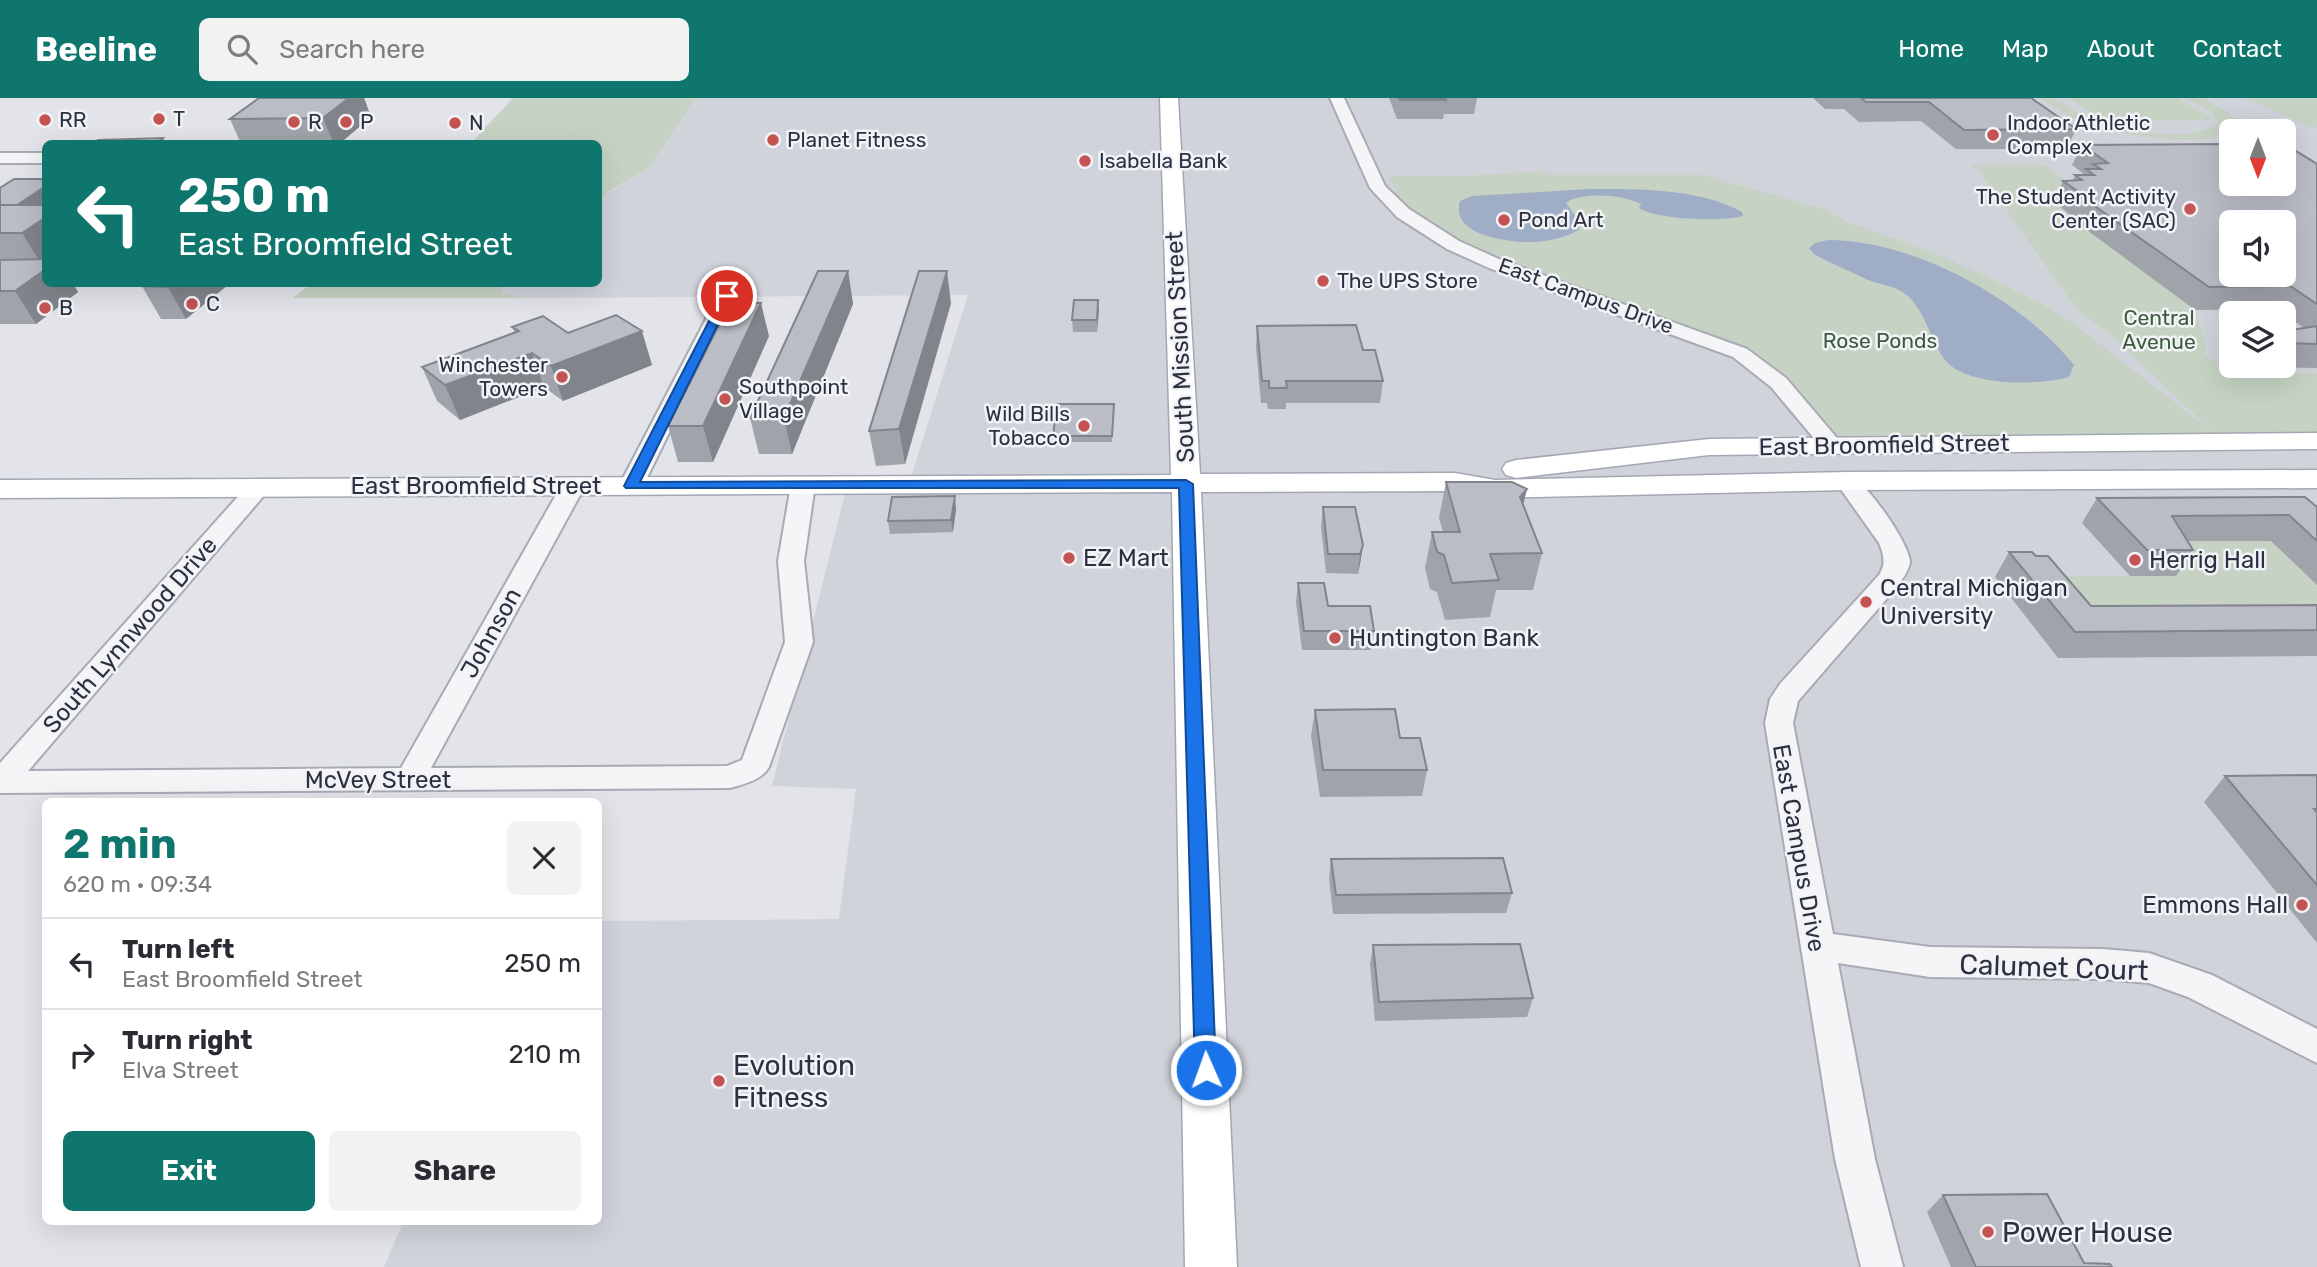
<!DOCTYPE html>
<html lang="en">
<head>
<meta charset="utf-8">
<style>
	body { margin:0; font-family:Rubik,sans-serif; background:#f2f2f3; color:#2b2b33; height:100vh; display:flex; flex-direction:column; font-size:26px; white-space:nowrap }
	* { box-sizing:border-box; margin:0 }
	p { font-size:23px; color:#7c7c81 }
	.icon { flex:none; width:38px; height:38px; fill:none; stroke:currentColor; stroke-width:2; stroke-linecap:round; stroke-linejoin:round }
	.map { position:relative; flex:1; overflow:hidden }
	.side { position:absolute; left:42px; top:700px; width:560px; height:427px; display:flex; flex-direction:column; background:#fff; border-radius:10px; box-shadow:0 7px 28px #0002 }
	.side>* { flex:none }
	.top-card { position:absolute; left:42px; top:42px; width:560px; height:147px; border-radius:10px; box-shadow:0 7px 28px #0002; background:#0f766e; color:#fff; overflow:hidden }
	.needle { width:46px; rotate:180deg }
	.controls { position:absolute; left:2219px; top:21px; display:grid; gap:14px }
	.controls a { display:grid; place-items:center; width:77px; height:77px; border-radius:10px; background:#fff; box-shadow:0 7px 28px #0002; font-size:35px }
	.pin { position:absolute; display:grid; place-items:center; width:60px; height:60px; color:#fff; margin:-30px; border:4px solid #fff; border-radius:50%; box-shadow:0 2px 7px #0007 }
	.me { position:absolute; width:77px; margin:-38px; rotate:358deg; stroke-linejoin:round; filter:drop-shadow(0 0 5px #0008) }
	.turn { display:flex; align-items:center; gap:24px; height:147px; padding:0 21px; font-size:32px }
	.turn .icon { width:91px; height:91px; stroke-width:2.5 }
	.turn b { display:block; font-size:49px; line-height:60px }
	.round { display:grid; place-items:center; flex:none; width:74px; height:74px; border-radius:10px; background:#f2f2f3 }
	.head { display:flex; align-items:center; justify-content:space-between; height:119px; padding:0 21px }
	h1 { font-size:42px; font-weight:700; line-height:52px; color:#0f766e }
	.cta { display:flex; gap:14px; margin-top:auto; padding:14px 21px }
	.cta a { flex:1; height:80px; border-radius:10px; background:#0f766e; color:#fff; font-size:28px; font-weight:700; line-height:80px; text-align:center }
	.cta a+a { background:#f2f2f3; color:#2b2b33 }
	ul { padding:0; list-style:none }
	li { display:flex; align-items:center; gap:21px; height:91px; padding:0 21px; border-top:2px solid #e1e1e2 }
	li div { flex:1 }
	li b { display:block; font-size:26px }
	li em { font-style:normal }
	header { display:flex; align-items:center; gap:42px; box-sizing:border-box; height:98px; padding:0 35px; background:#0f766e; color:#fff }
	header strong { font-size:33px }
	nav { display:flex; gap:38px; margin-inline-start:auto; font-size:24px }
	.search { width:490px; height:63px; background:#f2f2f3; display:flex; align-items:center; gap:18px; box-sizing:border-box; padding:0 24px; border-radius:10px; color:#7c7c81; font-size:26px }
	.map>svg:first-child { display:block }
	.built { fill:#d1d3db; fill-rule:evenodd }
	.green { fill:#c6d3c4 }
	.water { fill:#a0adc7 }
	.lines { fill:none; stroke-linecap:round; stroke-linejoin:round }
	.minor-casing { stroke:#a8aab4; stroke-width:4 }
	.major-casing { stroke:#a3a7b4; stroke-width:3 }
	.minor { fill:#f5f5f8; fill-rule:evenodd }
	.major { fill:#fff; fill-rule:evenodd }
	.wall { fill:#a0a3aa }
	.shaded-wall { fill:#82848b }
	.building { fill:#babdc6; stroke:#82848b; stroke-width:2; fill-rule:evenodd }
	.route { fill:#1a73e8; stroke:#114b97; stroke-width:2 }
	.poi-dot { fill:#c45352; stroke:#f2f3f7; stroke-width:2.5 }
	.labels { text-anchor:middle; stroke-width:5; stroke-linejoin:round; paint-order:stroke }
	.far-poi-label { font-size:21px; fill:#2c3040; stroke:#f2f3f7; text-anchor:start }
	.far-street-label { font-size:21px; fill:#2c3040; stroke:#f2f3f7 }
	.far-park-label { font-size:21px; fill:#3b5b3a; stroke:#f2f3f7 }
	.street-label { font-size:24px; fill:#2c3040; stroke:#f2f3f7 }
	.poi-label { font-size:24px; fill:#2c3040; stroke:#f2f3f7; text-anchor:start }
	.near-street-label { font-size:28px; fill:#2c3040; stroke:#f2f3f7 }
	.near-poi-label { font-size:28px; fill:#2c3040; stroke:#f2f3f7; text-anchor:start }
</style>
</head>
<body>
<header>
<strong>Beeline</strong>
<div class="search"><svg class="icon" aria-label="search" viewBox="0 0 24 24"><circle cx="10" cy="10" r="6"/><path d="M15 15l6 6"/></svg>Search here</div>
<nav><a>Home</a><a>Map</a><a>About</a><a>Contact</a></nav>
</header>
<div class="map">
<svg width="2317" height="1169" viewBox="0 0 2317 1169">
	<rect width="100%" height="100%" fill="#e2e4ea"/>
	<!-- built -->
	<path class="built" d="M696,0H2317V1169H384L403,1124H598L599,823L839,821L856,691L772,688L847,387L909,386L968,197L526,200L501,195V186H598L599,107L608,95L650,69ZM2231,33H2284V86H2231ZM2231,124H2284V177H2231ZM2231,215H2284V268H2231Z"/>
	<!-- green -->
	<g class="green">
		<path d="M513,0H696L650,69L608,94L599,107L598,46L471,45Z"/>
		<path d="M2041,0C2061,0 2067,10 2085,18C2122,33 2176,44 2214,29L2218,24L2213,15L2187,0H2203L2259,33H2244L2235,28C2211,57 2109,34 2078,22C2064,17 2053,8 2041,0Z"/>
		<path d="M2069,0H2177L2214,22L2103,23Z"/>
		<path d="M2246,0H2317V29H2312Z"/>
		<path d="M1970,67H2045L2084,98L2073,118L2195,212L2206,250L2203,256L2239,279L2317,275V343L1831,346L1755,264L1471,155L1383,97L1397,94L1389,81L1391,78H1465L1544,73L1547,77H1702L1827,112L1845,123L1945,159L2044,207L2073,225L2214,335L2105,232L2078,213L1978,72Z"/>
		<path d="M311,186H501L502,195L526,200H293Z"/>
		<path d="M2136,443H2271L2317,487V533L2082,534L2037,478H2175Z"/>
	</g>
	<!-- water -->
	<g class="water">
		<path d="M1589,91C1638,91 1699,90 1742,114L1743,118C1721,124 1658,122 1639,110L1641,106C1623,97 1582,93 1566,105L1579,123V132C1566,139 1551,143 1536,144C1511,145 1449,138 1460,103L1472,98Z"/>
		<path d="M1828,142C1914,142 2021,201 2074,267L2069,279C2039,288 1961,289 1943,259C1930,240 1925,214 1908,198C1896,188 1882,187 1868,182C1850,174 1832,165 1815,157L1809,150L1815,145Z"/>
	</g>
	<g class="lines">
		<defs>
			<g id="minor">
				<path d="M1330,0H1344L1385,88L1409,111L1459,143L1501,162L1747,251L1786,280L1842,346L1839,351H1823L1771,289L1733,259L1489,170L1447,151L1397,119L1370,90Z"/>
				<rect x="0" y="55" width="46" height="10"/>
				<path d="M727,192L736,198L643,388L639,393H623L619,388L718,198Z"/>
				<path d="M1847,376C1864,380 1910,446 1910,464C1909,473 1902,481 1897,489L1798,603L1793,625L1833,836L1930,849L2103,851L2149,855L2212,877L2317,931V965L2188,899L2149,885L2103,881L1930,879L1838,865L1875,1061L1903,1169H1861L1835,1061L1765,625L1770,601L1780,586L1879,477C1886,466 1884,457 1879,445L1835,383L1839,378Z"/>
				<path d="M803,380L811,382L815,387L804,463L813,544L769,669C762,682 744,686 730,690L0,695V665L251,384H267L271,389L267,394L28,673L401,670L561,388L565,383H581L585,388L431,670L727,668L742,662L785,544L778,463L791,387L795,382Z"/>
			</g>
			<g id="major">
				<path d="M1160,0H1178L1200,376L1455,375L1495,382L1847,374L2317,372V390L1847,392L1495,400L1455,393L1201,394L1237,1169H1185L1172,394L0,400V382L1171,377Z"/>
				<path d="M2317,335V351L1709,357L1516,380L1506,377L1502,371L1506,365L1516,362L1709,341Z"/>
			</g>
		</defs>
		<!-- minor casing -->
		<use href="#minor" class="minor-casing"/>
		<!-- major casing -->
		<use href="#major" class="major-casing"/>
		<!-- minor -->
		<use href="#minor" class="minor"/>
		<!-- major -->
		<use href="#major" class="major"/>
	</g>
	<!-- wall -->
	<g class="wall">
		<path d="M259,0H364L371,19L339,46H241L230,21Z"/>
		<path d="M1389,0H1477L1474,16H1444L1443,21H1397Z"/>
		<path d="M1813,0H2031L2076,31L2067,51H1956L1921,23L1859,24L1844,11H1825Z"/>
		<path d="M2082,47L2317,66V270L2245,269V268H2284V233L2304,230L2276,211L2195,212L2068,118L2069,116L2053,103L2063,83L2073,82L2075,77H2083L2084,76L2072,67Z"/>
		<path d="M14,81L46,186H73L78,194L36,226H0V90Z"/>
		<path d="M848,173L853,206L792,356H759L750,320Z"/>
		<path d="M145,186H229L186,221H161L142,188Z"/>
		<path d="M1098,202L1097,234H1073L1072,222Z"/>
		<path d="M951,205L905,366L876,368L869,333Z"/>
		<path d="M1257,228L1363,252L1383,283L1380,305H1286V311H1268L1267,305H1261L1256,249Z"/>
		<path d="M512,229L568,235L652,267L563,303L544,289L460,322L437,303L422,269L515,235Z"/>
		<path d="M769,238L713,364H678L668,328Z"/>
		<path d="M1114,306L1112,344H1053V338Z"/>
		<path d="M1446,384L1527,391L1523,406L1542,455L1533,492H1496L1490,519L1445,522L1437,494L1430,491L1425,470L1432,434H1443L1439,420Z"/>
		<path d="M2097,400L2317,409V487L2271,443H2188L2193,452L2176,478H2130L2082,425Z"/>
		<path d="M1323,409L1363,447L1360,466L1358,476L1326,475L1321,428Z"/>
		<path d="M956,411L953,434L890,436L888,423Z"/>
		<path d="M2009,454L2036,458L2091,508L2317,507V558L2058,560L1995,479Z"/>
		<path d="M1298,485L1328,508L1374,533L1371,552H1302L1296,504Z"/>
		<path d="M1315,612L1400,640L1427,672L1422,698L1320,699L1311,638Z"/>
		<path d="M2317,677V845L2204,704L2225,678Z"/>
		<path d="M1331,761L1512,795L1506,815L1333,816L1329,781Z"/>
		<path d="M1373,847L1533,900L1527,919L1375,923L1370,866Z"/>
		<path d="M1943,1097L2084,1165L2112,1169H1951L1927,1114Z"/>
	</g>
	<!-- shaded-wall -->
	<g class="shaded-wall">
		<path d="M349,0H364L371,19L339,46H334L323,20Z"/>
		<path d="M163,40L166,46H156Z"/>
		<path d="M46,88V111L0,118Z"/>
		<path d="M46,119V164L42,167L22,135Z"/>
		<path d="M46,171V186H73L78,194L36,226L15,193Z"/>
		<path d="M848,173L853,206L792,356L784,320Z"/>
		<path d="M947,173L951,205L905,366L899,331Z"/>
		<path d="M171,186H229L186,221L168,189Z"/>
		<path d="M1098,202L1099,213L1097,234V222Z"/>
		<path d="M761,205L769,238L713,364L703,328Z"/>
		<path d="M642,233L652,267L563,303L551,268Z"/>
		<path d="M532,255L544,289L460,322L445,287Z"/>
		<path d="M1527,391L1518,428L1520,399Z"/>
		<path d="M955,398L956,411L953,434L951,422Z"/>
		<path d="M1363,447L1360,466L1358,476L1360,456Z"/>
	</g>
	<!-- building -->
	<g class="building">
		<path d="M259,0H349L323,20L230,21Z"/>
		<path d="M1399,0H1445L1446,2H1400Z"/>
		<path d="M1861,0H2031L2076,31L1964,32L1929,4H1866Z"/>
		<path d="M163,40L156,46H92L98,42Z"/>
		<path d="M2231,46V86H2284V48L2291,50L2317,66V206L2290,188L2209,189L2079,97H2083L2063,83L2082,82L2075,77H2094L2086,71H2101L2093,66L2108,65L2082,47ZM2231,124H2284V177H2231Z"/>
		<path d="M14,81H46V88L17,107H0V90Z"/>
		<path d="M0,107H46V119L22,135H0Z"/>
		<path d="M46,161V171L15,193H0V162Z"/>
		<path d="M818,173H848L784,320H750Z"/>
		<path d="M919,173H947L899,331L869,333Z"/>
		<path d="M145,186H171L168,189L142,188Z"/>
		<path d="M1074,202H1098L1097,222H1072Z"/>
		<path d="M730,205H761L703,328H668Z"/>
		<path d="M616,217L642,233L551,268L532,255L445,287L422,269L519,233L512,229L543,218L568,235Z"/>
		<path d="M1356,227L1363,252H1375L1383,283H1286L1287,290H1269V283H1262L1257,228Z"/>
		<path d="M2317,228V246L2284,245V233Z"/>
		<path d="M1057,306H1114L1112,338H1053Z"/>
		<path d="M1446,384H1512L1527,391L1520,399L1542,455L1490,456L1499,482L1452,485L1444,457L1437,454L1432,434H1460Z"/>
		<path d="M955,398L951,422L888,423L892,399Z"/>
		<path d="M2305,399L2317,409V443L2289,417L2172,418L2193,452H2147L2097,400Z"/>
		<path d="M1323,409H1355L1363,447L1360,456H1328Z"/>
		<path d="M2009,454H2032L2036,458H2048L2091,508L2317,507V532L2075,534Z"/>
		<path d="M1298,485H1324L1328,508H1370L1374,533H1304Z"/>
		<path d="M1395,611L1400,640H1420L1427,672H1323L1315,612Z"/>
		<path d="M2317,677V711H2314L2317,715V787L2225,678Z"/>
		<path d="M1503,760L1512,795L1336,797L1331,761Z"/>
		<path d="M1520,846L1533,900L1379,904L1373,847Z"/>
		<path d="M2047,1096L2084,1165L2110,1166L2112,1169H1976L1943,1097Z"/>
	</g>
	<!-- route -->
	<path class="route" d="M723,196L732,198L640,384L1186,382L1193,386L1216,972L1213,979L1206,982L1198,979L1195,972L1179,390H626L624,388Z"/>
	<!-- markers -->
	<g class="poi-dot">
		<circle cx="159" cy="21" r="7"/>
		<circle cx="45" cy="22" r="7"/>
		<circle cx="294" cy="24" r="7"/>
		<circle cx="346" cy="24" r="7"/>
		<circle cx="455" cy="25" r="7"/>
		<circle cx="1993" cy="37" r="7"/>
		<circle cx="773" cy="42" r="7"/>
		<circle cx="1085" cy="63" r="7"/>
		<circle cx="2190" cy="111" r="7"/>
		<circle cx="1504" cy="122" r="7"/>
		<circle cx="1323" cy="183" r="7"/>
		<circle cx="192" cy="206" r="7"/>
		<circle cx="45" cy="210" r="7"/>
		<circle cx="562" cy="279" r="7"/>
		<circle cx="725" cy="301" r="7"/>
		<circle cx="1084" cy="328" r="7"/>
		<circle cx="1069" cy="460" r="7"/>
		<circle cx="2135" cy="462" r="7"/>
		<circle cx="1866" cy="504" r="7"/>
		<circle cx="1335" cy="540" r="7"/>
		<circle cx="2302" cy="807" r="7"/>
		<circle cx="719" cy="983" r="7"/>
		<circle cx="1988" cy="1134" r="7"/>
	</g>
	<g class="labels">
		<!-- far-poi labels -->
		<g class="far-poi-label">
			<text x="173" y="28">T</text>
			<text x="59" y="29">RR</text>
			<text x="308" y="31">R</text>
			<text x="360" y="31">P</text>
			<text x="469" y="32">N</text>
			<text x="2007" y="32">Indoor Athletic<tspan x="2007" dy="24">Complex</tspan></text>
			<text x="787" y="49">Planet Fitness</text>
			<text x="1099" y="70">Isabella Bank</text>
			<text x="2176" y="106" text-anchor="end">The Student Activity<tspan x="2176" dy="24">Center (SAC)</tspan></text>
			<text x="1518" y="129">Pond Art</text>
			<text x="1337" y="190">The UPS Store</text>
			<text x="206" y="213">C</text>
			<text x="59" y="217">B</text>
			<text x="548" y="274" text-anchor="end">Winchester<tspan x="548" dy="24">Towers</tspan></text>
			<text x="739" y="296">Southpoint<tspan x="739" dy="24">Village</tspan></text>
			<text x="1070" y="323" text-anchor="end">Wild Bills<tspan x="1070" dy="24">Tobacco</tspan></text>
		</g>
		<!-- far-street labels -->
		<g class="far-street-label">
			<text transform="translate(1586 198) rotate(20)" y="7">East Campus Drive</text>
		</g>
		<!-- far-park labels -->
		<g class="far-park-label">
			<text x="2159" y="227">Central<tspan x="2159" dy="24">Avenue</tspan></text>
			<text x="1880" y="250">Rose Ponds</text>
		</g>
		<!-- street labels -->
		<g class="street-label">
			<text transform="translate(1180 249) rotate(-93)" y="8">South Mission Street</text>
			<text transform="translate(1884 347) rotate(-1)" y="8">East Broomfield Street</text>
			<text x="476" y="396">East Broomfield Street</text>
			<text transform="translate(491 535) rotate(-61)" y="8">Johnson</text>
			<text transform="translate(130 537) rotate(-49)" y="8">South Lynnwood Drive</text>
			<text x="378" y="690">McVey Street</text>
			<text transform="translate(1799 750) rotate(80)" y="8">East Campus Drive</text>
		</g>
		<!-- poi labels -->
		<g class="poi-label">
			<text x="1083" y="468">EZ Mart</text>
			<text x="2149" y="470">Herrig Hall</text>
			<text x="1880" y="498">Central Michigan<tspan x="1880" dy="28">University</tspan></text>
			<text x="1349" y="548">Huntington Bank</text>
			<text x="2288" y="815" text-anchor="end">Emmons Hall</text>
		</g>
		<!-- near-street labels -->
		<g class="near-street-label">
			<text transform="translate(2054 869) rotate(2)" y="10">Calumet Court</text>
		</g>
		<!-- near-poi labels -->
		<g class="near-poi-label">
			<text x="733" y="977">Evolution<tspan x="733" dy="32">Fitness</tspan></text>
			<text x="2002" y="1144">Power House</text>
		</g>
	</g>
</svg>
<div class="controls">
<a><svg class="needle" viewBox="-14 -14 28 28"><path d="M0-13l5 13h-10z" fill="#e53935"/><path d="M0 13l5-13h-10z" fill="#7c7c81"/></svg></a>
<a><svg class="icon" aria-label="sound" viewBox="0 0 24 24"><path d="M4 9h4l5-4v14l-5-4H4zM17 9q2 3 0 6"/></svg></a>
<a><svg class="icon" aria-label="layers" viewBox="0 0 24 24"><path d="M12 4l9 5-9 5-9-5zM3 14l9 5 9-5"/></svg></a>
</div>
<div class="pin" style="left:727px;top:198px;background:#d93025"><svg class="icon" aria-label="arrive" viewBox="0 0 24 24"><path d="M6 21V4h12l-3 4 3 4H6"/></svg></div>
<svg class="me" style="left:1206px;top:972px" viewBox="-20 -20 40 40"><circle r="17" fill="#1a73e8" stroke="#fff" stroke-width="3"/><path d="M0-11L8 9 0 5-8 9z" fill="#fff"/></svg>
<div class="top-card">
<div class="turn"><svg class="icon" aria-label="left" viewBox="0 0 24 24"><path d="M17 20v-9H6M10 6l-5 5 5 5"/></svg><div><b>250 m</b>East Broomfield Street</div></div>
</div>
<section class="side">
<div class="head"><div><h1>2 min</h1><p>620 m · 09:34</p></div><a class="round"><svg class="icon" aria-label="close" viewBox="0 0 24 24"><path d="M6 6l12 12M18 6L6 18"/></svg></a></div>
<ul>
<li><svg class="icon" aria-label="left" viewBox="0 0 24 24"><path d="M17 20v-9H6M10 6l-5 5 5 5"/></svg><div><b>Turn left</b><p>East Broomfield Street</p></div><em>250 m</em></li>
<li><svg class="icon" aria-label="right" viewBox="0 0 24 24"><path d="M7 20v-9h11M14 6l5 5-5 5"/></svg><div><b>Turn right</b><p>Elva Street</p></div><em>210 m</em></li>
</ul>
<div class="cta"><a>Exit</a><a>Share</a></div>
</section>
</div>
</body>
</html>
